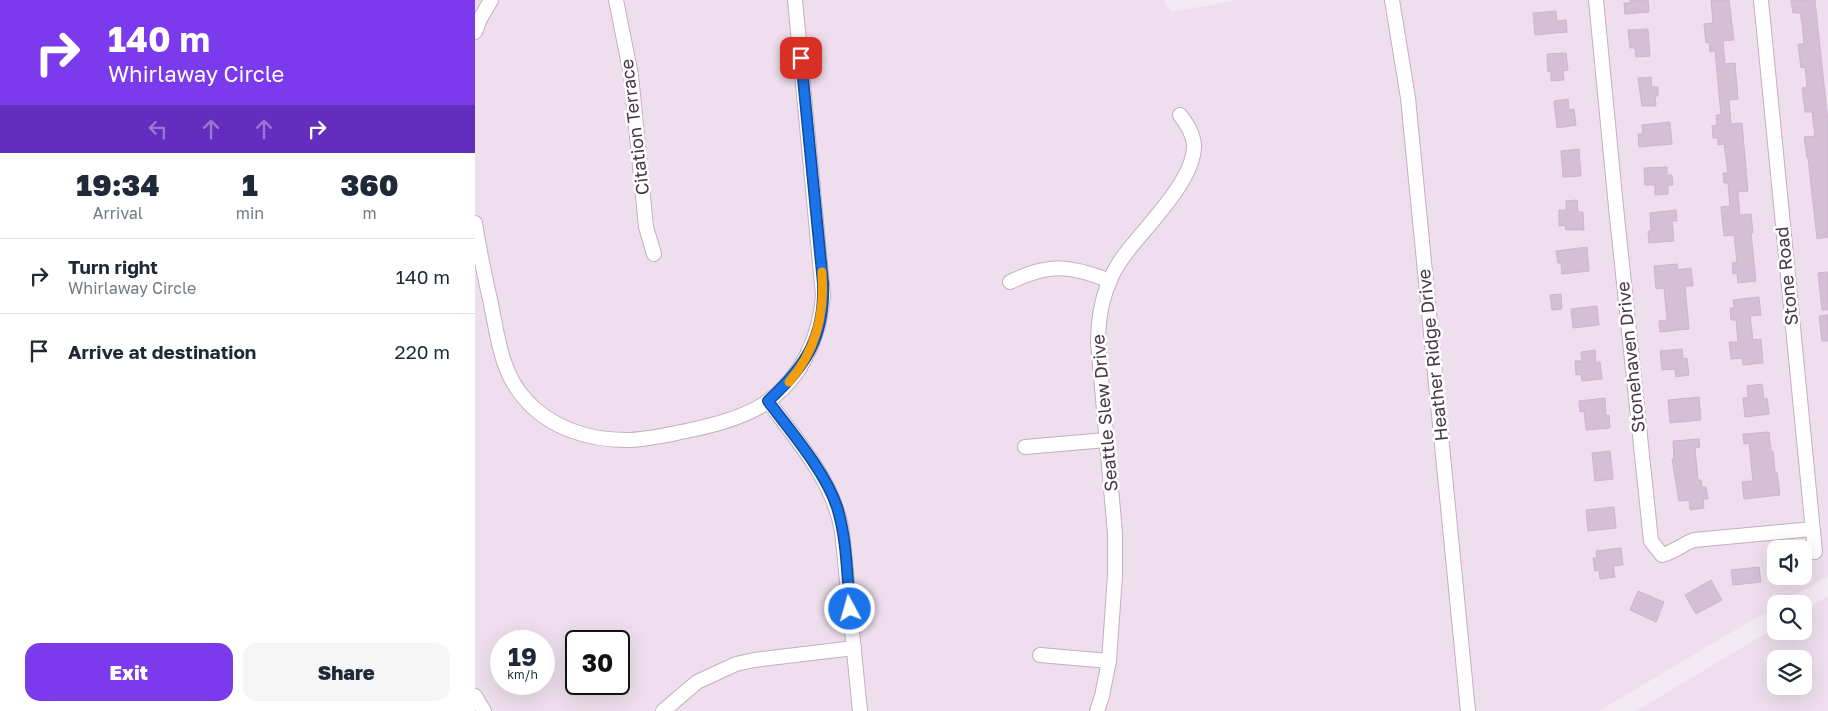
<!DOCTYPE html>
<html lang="en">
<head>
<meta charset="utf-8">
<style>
	body { margin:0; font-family:"Golos Text",sans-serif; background:#f6f6f7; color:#1f2937; height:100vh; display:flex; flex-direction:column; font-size:19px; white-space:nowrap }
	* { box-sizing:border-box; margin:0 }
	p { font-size:16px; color:#747a83 }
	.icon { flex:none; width:28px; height:28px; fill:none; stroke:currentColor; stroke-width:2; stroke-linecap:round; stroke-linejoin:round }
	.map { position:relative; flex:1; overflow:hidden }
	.drawer { display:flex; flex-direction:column; background:#fff; width:475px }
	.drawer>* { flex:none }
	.top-card { background:#7c3aed; color:#fff; overflow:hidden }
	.fabs { position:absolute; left:1292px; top:540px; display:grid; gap:10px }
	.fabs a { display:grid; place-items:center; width:45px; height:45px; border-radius:10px; background:#fff; box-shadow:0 5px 20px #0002; font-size:25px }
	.speed { position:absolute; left:15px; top:630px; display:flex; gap:10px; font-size:25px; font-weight:700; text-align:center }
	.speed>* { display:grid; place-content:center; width:65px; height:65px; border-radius:50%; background:#fff; box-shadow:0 5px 20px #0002; line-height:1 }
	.speed small { font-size:12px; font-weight:400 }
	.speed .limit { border:2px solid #111; border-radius:8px; background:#fff; color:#111 }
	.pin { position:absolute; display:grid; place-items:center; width:42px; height:42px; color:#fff; margin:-21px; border-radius:10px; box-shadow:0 2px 8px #0006 }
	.me { position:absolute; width:55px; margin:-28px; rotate:354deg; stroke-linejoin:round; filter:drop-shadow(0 0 4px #0008) }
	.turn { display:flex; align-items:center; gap:18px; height:105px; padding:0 25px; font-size:22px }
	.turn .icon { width:65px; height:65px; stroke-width:2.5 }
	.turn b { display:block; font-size:35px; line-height:42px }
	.lanes { display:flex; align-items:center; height:48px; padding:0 25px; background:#0003; justify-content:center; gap:25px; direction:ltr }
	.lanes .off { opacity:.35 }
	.eta { display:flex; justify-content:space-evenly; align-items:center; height:85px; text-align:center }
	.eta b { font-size:30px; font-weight:800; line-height:35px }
	.cta { display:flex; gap:10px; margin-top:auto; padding:10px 25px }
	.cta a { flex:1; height:58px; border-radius:15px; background:#7c3aed; color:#fff; font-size:20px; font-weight:800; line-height:58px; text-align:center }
	.cta a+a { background:#f6f6f7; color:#1f2937 }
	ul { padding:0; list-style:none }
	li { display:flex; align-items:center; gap:15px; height:75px; padding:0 25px; border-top:1px solid #e0e1e3 }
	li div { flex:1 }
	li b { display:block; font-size:19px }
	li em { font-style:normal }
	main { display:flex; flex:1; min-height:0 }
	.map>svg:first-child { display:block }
	.residential { fill:#efdfee; fill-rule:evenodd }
	.building { fill:#d5bfd5; stroke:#d0b3d0 }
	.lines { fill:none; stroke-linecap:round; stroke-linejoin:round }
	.minor-casing { stroke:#c2afc1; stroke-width:16 }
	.minor { stroke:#fff; stroke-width:14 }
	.route-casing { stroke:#114b97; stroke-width:12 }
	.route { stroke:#1a73e8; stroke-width:9 }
	.slow { stroke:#f59e0b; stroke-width:9 }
	.labels { text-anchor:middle; stroke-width:5; stroke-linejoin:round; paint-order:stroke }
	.street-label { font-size:18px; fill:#483848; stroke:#fff }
</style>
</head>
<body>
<main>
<section class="drawer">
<div class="top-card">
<div class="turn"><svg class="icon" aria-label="right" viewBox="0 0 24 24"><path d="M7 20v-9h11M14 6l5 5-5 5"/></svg><div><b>140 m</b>Whirlaway Circle</div></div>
<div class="lanes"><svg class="icon off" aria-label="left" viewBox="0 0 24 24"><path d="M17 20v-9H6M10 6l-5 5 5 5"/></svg><svg class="icon off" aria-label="ahead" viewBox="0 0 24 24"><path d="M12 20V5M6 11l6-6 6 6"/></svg><svg class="icon off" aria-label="ahead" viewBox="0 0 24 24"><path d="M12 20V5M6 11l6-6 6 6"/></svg><svg class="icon" aria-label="right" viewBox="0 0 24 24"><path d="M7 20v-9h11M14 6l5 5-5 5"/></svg></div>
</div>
<div class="eta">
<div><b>19:34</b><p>Arrival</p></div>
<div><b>1</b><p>min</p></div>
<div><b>360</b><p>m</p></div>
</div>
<ul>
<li><svg class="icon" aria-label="right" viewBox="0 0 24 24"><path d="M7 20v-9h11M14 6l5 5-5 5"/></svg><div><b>Turn right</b><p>Whirlaway Circle</p></div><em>140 m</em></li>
<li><svg class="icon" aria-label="arrive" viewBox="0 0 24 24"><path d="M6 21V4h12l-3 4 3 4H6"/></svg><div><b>Arrive at destination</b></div><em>220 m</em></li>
</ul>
<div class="cta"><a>Exit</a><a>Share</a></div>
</section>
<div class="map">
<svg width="1353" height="711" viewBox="0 0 1353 711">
	<rect width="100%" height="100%" fill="#f4eaf3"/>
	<!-- residential -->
	<g class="residential">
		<path d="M0,0H688L696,12L763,0H1353V576L1305,604H1301V606L1124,711H0ZM1301,549H1329V576H1301ZM26,641H69V684H26ZM101,641H144V684H101Z"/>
		<path d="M1353,596V711H1161L1301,627V631H1329V610ZM1301,659H1329V686H1301Z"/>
	</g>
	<!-- building -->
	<g class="building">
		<path d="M1155,0H1173L1174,12L1150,14L1149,3H1155Z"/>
		<path d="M1236,0H1254L1259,40L1248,41L1250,64L1260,63L1263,99L1254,100L1256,124L1267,123L1273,191L1263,192L1265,215L1276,214L1278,233H1276L1281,281L1263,283L1262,273L1258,274L1257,263L1262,262L1259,235L1249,236L1246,207L1255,206L1253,183H1249L1248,173H1253L1249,144L1243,145V138H1238L1237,126L1242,125L1241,115H1246L1240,51L1235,52L1234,42L1231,43L1229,24L1238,23Z"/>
		<path d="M1316,0H1340L1353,122V237L1342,239L1333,158H1332L1329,137L1340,136L1337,112H1330L1327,88L1332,87L1330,67L1326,68L1323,44H1329L1327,23L1325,13H1318Z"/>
		<path d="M1081,11L1082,21L1091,20L1092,32L1060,35L1058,13Z"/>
		<path d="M1173,29L1175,56L1161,57L1160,48H1155L1153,30Z"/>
		<path d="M1091,53L1093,70L1088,71L1089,80L1076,81V71L1073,72L1072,54Z"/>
		<path d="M1176,77L1177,87H1183V96H1180L1181,106H1167L1163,78Z"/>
		<path d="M1093,99L1094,110L1099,109L1101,125L1082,128L1079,101Z"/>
		<path d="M1195,122L1197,144L1164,147L1163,134H1168L1167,125Z"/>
		<path d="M1104,149L1106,176L1088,177L1086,151Z"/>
		<path d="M1192,167V175H1197L1198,185H1193V194L1180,195V185H1170L1169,168Z"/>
		<path d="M1102,200L1103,212H1108L1109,230H1091L1090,225L1084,226V210H1091V201Z"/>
		<path d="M1201,210L1202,221H1197L1199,241L1174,243L1173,231H1176L1175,213Z"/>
		<path d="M1112,247L1114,271L1087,274L1086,263H1083L1081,251Z"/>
		<path d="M1202,264L1203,270L1216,268L1218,286H1210L1214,329L1185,332L1184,321L1192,320L1189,288L1181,289L1179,266Z"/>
		<path d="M1353,272V310H1347L1343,273Z"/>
		<path d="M1086,294L1087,309L1077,310L1075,295Z"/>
		<path d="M1284,297L1286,315L1275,316L1278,340L1286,339L1288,363L1268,365L1267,358L1256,359L1254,342H1263L1261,320H1256L1255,308H1259L1258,300Z"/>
		<path d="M1122,306L1124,325L1098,328L1096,309Z"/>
		<path d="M1353,315V341H1347L1344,316Z"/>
		<path d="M1207,349L1208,359L1212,358L1214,375L1201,377L1200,369L1187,370L1185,351Z"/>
		<path d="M1120,350L1121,363L1125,362L1127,379L1107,381L1106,374L1101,375L1100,361H1107L1106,352Z"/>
		<path d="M1287,384L1289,399L1292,398L1294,414L1270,417L1268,398H1273L1272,386Z"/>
		<path d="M1224,397L1226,420L1195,423L1193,400Z"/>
		<path d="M1130,398L1131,416L1134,415L1135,428L1111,430L1109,411L1105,412L1104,401Z"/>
		<path d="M1294,432L1296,451H1298L1300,472H1302L1305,495L1269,499L1267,482L1278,481L1274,443L1269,444L1268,434Z"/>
		<path d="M1224,439L1225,447L1220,448L1223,480H1226L1227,487H1231L1233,499H1228L1229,508L1215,510L1214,500L1204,501L1197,459H1199L1198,441Z"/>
		<path d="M1135,451L1138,479L1120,481L1117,453Z"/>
		<path d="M1139,507L1141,528L1113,531L1111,510Z"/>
		<path d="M1146,548L1148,565L1138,566L1140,577L1125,579L1124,570L1120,571L1118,558H1122L1121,551Z"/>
		<path d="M1284,567L1286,582L1258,585L1256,570Z"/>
		<path d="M1236,580L1247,600L1221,614L1210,595Z"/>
		<path d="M1163,591L1189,602L1181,622L1155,610Z"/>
	</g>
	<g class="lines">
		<defs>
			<g id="minor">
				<path d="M141,0L156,75L171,227L179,254"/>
				<path d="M917,0L933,98L993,711"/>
				<path d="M1121,0L1141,207L1176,541L1187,555C1199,552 1208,544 1219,540L1337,529"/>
				<path d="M1286,0L1340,552"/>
				<path d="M0,32L5,19L16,0"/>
				<path d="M0,223C4,250 10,277 16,304C23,338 26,372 50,399C75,428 114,440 151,440C171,440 191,435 211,431C236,426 271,417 292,402C327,377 345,337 348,295L320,0"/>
				<path d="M535,282C574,263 595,265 635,281"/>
				<path d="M293,401C323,442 358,480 367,531L385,711"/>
				<path d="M550,447L631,440"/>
				<path d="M565,655L634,661"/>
				<path d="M0,696L9,711"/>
				<path d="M188,711L222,682L261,664L279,660L379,648"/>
				<path d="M622,711L627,696L634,661L640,575V533L623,343C623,315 628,288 644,263C663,233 720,183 719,145C718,133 712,124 705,115"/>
			</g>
		</defs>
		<!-- minor casing -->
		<use href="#minor" class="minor-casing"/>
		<!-- minor -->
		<use href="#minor" class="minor"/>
	</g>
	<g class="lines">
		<defs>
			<path id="route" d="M326,58L348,283C350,337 331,366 293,401C316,432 350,471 362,507C372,539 372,576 375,609"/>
		</defs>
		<!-- route casing -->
		<use href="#route" class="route-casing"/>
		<!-- route -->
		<use href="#route" class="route"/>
		<!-- slow -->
		<path class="slow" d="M314,382C341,351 350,313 347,272"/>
	</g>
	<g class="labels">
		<!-- street labels -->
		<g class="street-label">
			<text transform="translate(160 127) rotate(-97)" y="6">Citation Terrace</text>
			<text transform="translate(1312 276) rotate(-96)" y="6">Stone Road</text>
			<text transform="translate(958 355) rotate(-96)" y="6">Heather Ridge Drive</text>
			<text transform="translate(1156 357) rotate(-96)" y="6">Stonehaven Drive</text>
			<text transform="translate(630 413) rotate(-95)" y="6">Seattle Slew Drive</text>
		</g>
	</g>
</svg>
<div class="fabs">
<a><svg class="icon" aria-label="sound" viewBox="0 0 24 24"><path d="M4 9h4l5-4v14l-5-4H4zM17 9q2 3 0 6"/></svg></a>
<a><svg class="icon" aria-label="search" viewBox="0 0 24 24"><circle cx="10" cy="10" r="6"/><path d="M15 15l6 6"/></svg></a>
<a><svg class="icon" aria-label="layers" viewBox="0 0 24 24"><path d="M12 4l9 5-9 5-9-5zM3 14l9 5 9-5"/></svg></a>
</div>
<div class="speed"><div>19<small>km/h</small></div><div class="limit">30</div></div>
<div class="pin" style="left:326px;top:58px;background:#d93025"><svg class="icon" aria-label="arrive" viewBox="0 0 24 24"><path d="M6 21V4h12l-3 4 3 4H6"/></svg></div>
<svg class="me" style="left:375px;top:609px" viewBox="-20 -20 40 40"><circle r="17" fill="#1a73e8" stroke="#fff" stroke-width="3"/><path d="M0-11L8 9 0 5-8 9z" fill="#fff"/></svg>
</div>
</main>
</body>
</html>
